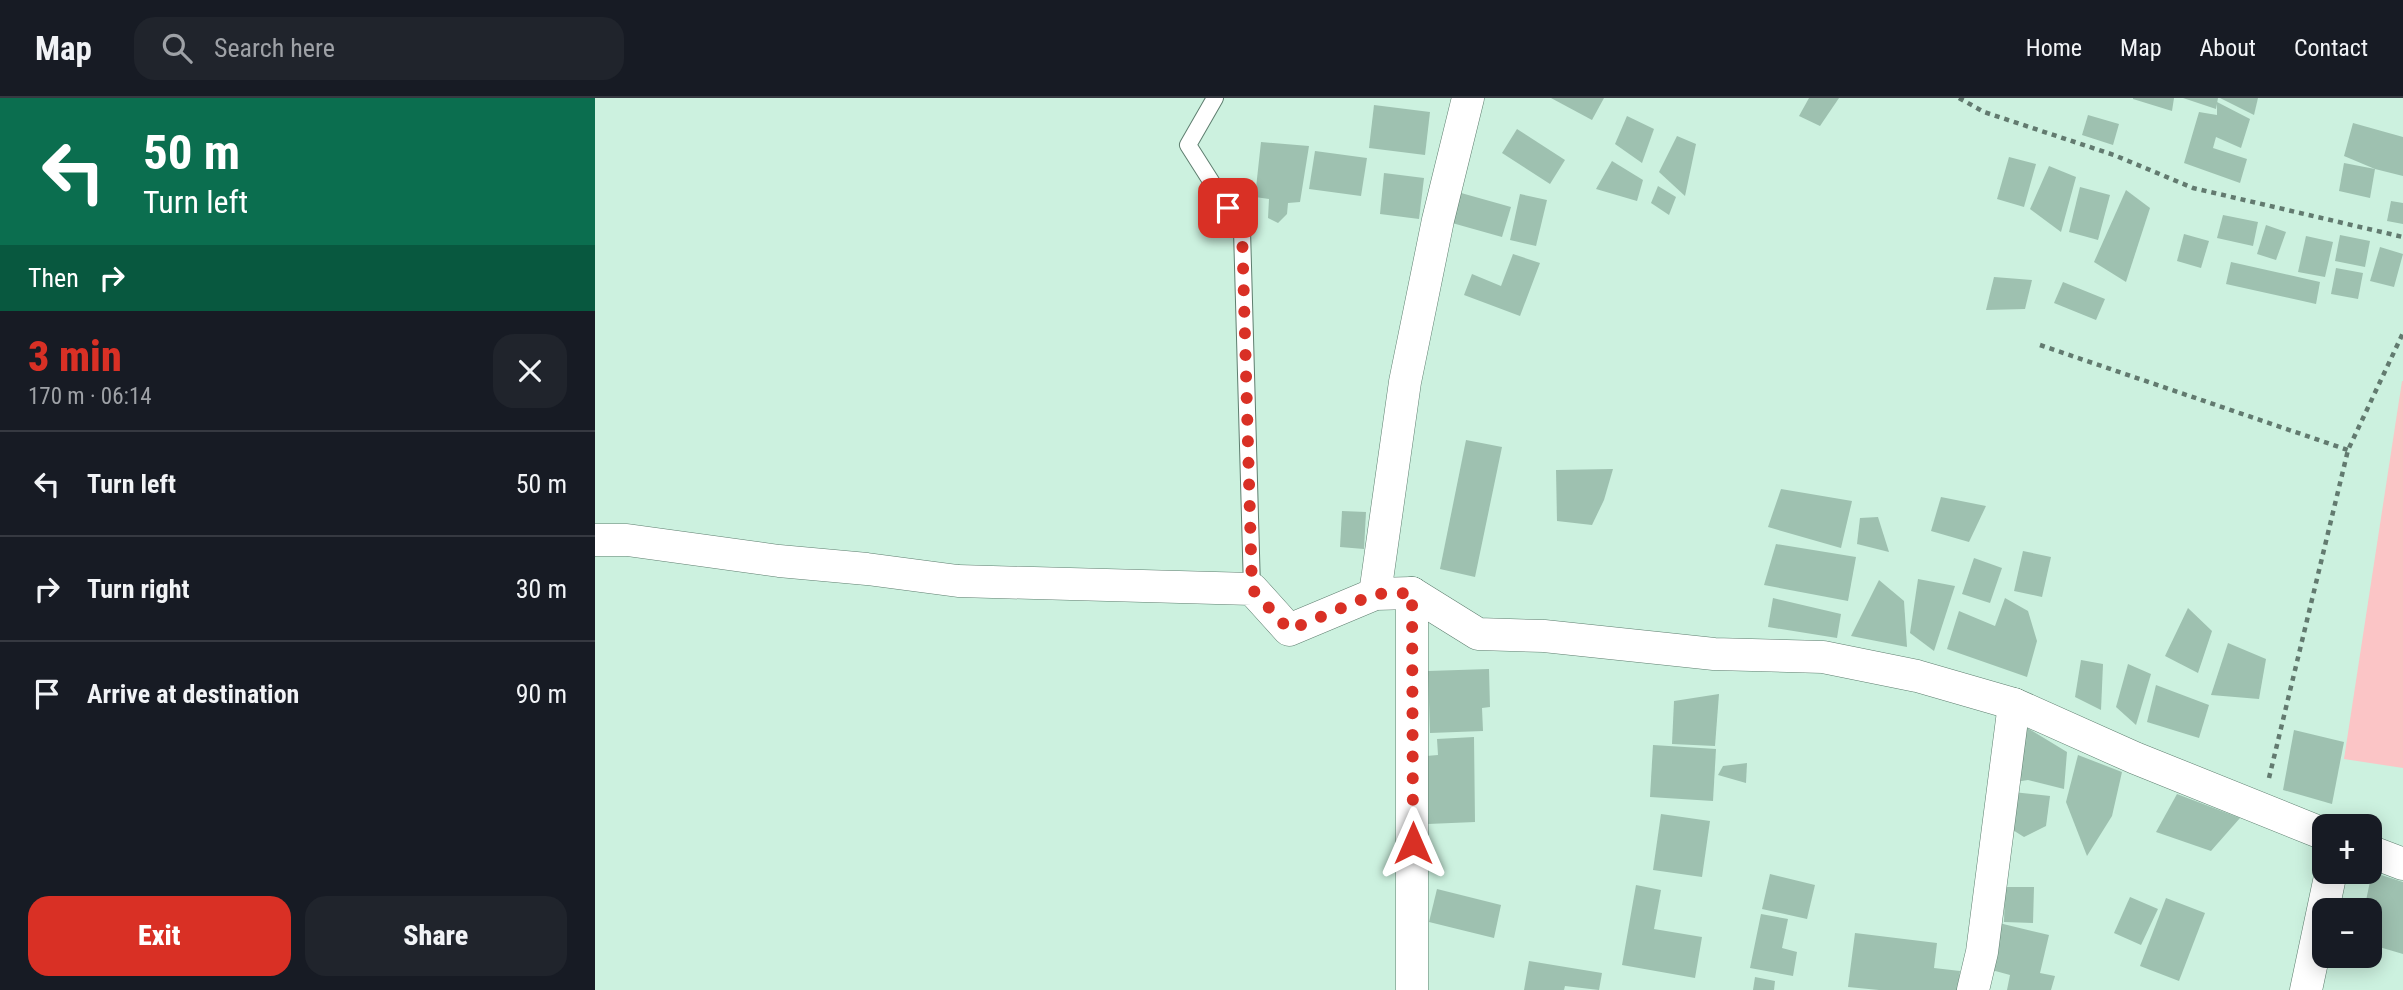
<!DOCTYPE html>
<html lang="en">
<head>
<meta charset="utf-8">
<style>
	body { margin:0; font-family:"Roboto Condensed",sans-serif; background:#20242c; color:#f1f3f6; height:100vh; display:flex; flex-direction:column; font-size:26px; white-space:nowrap }
	* { box-sizing:border-box; margin:0 }
	p { font-size:23px; color:#9ea1a6 }
	.icon { flex:none; width:38px; height:38px; fill:none; stroke:currentColor; stroke-width:2; stroke-linecap:round; stroke-linejoin:round }
	.map { position:relative; flex:1; overflow:hidden }
	.panel { display:flex; flex-direction:column; background:#171b24; width:595px }
	.panel>* { flex:none }
	.banner { background:#0b6e4f; color:#fff; overflow:hidden }
	.controls { position:absolute; left:1717px; top:716px; display:grid; gap:14px }
	.controls a { display:grid; place-items:center; width:70px; height:70px; border-radius:14px; background:#171b24; box-shadow:0 4px 18px #0003; font-size:35px }
	.pin { position:absolute; display:grid; place-items:center; width:60px; height:60px; color:#fff; margin:-30px; border-radius:14px; box-shadow:0 4px 10px #0006 }
	.me { position:absolute; width:77px; margin:-38px; rotate:0deg; stroke-linejoin:round; filter:drop-shadow(0 0 5px #0008) }
	.turn { display:flex; align-items:center; gap:24px; height:147px; padding:0 28px; font-size:32px }
	.turn .icon { width:91px; height:91px; stroke-width:2.5 }
	.turn b { display:block; font-size:49px; line-height:60px }
	.then { display:flex; align-items:center; height:66px; padding:0 28px; background:#0003; gap:14px; font-size:26px }
	.round { display:grid; place-items:center; flex:none; width:74px; height:74px; border-radius:21px; background:#20242c }
	.headline { display:flex; align-items:center; justify-content:space-between; height:119px; padding:0 28px }
	h1 { font-size:42px; font-weight:800; line-height:52px; color:#d93025 }
	.action { display:flex; gap:14px; margin-top:auto; padding:14px 28px }
	.action a { flex:1; height:80px; border-radius:21px; background:#d93025; color:#fff; font-size:28px; font-weight:800; line-height:80px; text-align:center }
	.action a+a { background:#20242c; color:#f1f3f6 }
	ul { padding:0; list-style:none }
	li { display:flex; align-items:center; gap:21px; height:105px; padding:0 28px; border-top:2px solid #363941 }
	li div { flex:1 }
	li b { display:block; font-size:26px }
	li em { font-style:normal }
	header { display:flex; align-items:center; gap:42px; box-sizing:border-box; height:98px; padding:0 35px; background:#171b24; border-bottom:2px solid #363941 }
	header strong { font-size:33px }
	nav { display:flex; gap:38px; margin-inline-start:auto; font-size:24px }
	.search { width:490px; height:63px; background:#20242c; display:flex; align-items:center; gap:18px; box-sizing:border-box; padding:0 24px; border-radius:21px; color:#9ea1a6; font-size:26px }
	main { display:flex; flex:1; min-height:0 }
	.map>svg:first-child { display:block }
	.green { fill:#fbc5c6 }
	.building { fill:#9ec1b0 }
	.lines { fill:none; stroke-linecap:round; stroke-linejoin:round }
	.lane-casing { stroke:#5e7e6f; stroke-width:18 }
	.street-casing { stroke:#5e7e6f; stroke-width:33 }
	.path { stroke:#627a6f; stroke-width:4.5; stroke-dasharray:5 5; stroke-linecap:butt }
	.lane { stroke:#fff; stroke-width:16 }
	.street { stroke:#fff; stroke-width:32 }
	.route { stroke:#d93025; stroke-width:12; stroke-dasharray:0 21.6 }
</style>
</head>
<body>
<header>
<strong>Map</strong>
<div class="search"><svg class="icon" aria-label="search" viewBox="0 0 24 24"><circle cx="10" cy="10" r="6"/><path d="M15 15l6 6"/></svg>Search here</div>
<nav><a>Home</a><a>Map</a><a>About</a><a>Contact</a></nav>
</header>
<main>
<section class="panel">
<div class="banner">
<div class="turn"><svg class="icon" aria-label="left" viewBox="0 0 24 24"><path d="M17 20v-9H6M10 6l-5 5 5 5"/></svg><div><b>50 m</b>Turn left</div></div>
<div class="then">Then<svg class="icon" aria-label="right" viewBox="0 0 24 24"><path d="M7 20v-9h11M14 6l5 5-5 5"/></svg></div>
</div>
<div class="headline"><div><h1>3 min</h1><p>170 m · 06:14</p></div><a class="round"><svg class="icon" aria-label="close" viewBox="0 0 24 24"><path d="M6 6l12 12M18 6L6 18"/></svg></a></div>
<ul>
<li><svg class="icon" aria-label="left" viewBox="0 0 24 24"><path d="M17 20v-9H6M10 6l-5 5 5 5"/></svg><div><b>Turn left</b></div><em>50 m</em></li>
<li><svg class="icon" aria-label="right" viewBox="0 0 24 24"><path d="M7 20v-9h11M14 6l5 5-5 5"/></svg><div><b>Turn right</b></div><em>30 m</em></li>
<li><svg class="icon" aria-label="arrive" viewBox="0 0 24 24"><path d="M6 21V4h12l-3 4 3 4H6"/></svg><div><b>Arrive at destination</b></div><em>90 m</em></li>
</ul>
<div class="action"><a>Exit</a><a>Share</a></div>
</section>
<div class="map">
<svg width="1808" height="892" viewBox="0 0 1808 892">
	<rect width="100%" height="100%" fill="#ccf1df"/>
	<!-- green -->
	<path class="green" d="M1807,283H1808V670L1749,661Z"/>
	<!-- building -->
	<g class="building">
		<path d="M956,0H1009L997,22Z"/>
		<path d="M1214,0H1244L1225,28L1204,18Z"/>
		<path d="M1538,0H1579L1577,13L1538,1Z"/>
		<path d="M1588,0H1623L1621,11Z"/>
		<path d="M1625,0H1663L1659,17Z"/>
		<path d="M1622,4L1655,21L1646,50L1621,39L1618,50L1652,61L1645,85L1589,65L1604,14L1622,17Z"/>
		<path d="M779,7L835,14L830,57L774,50Z"/>
		<path d="M1493,17L1524,26L1518,47L1487,37Z"/>
		<path d="M1032,18L1059,31L1047,65L1020,46Z"/>
		<path d="M1758,25L1808,39V78L1780,71L1749,58Z"/>
		<path d="M922,31L970,62L955,86L907,55Z"/>
		<path d="M1082,38L1101,46L1090,98L1064,74Z"/>
		<path d="M666,44L714,48L705,104L693,105L692,116L683,125L673,120L674,101L660,99Z"/>
		<path d="M720,53L772,60L766,98L714,91Z"/>
		<path d="M1414,59L1441,66L1429,109L1402,101Z"/>
		<path d="M1017,63L1048,82L1042,103L1001,91Z"/>
		<path d="M1749,65L1780,71L1775,100L1744,93Z"/>
		<path d="M1454,68L1481,79L1466,134L1435,111Z"/>
		<path d="M789,75L829,80L824,121L785,116Z"/>
		<path d="M1063,88L1081,99L1074,117L1056,105Z"/>
		<path d="M1485,89L1515,97L1503,142L1474,134Z"/>
		<path d="M1531,92L1555,110L1531,184L1499,164Z"/>
		<path d="M859,93L916,109L907,139L850,123Z"/>
		<path d="M925,96L952,102L941,148L915,142Z"/>
		<path d="M1796,103L1808,105V126L1792,123Z"/>
		<path d="M1628,117L1663,124L1658,148L1622,140Z"/>
		<path d="M1671,127L1691,134L1681,162L1662,156Z"/>
		<path d="M1589,136L1614,143L1606,170L1582,163Z"/>
		<path d="M1745,137L1775,143L1770,169L1740,163Z"/>
		<path d="M1711,138L1738,144L1730,179L1703,174Z"/>
		<path d="M1785,149L1808,156L1799,189L1775,183Z"/>
		<path d="M918,156L945,165L925,218L869,197L877,176L906,188Z"/>
		<path d="M1636,164L1725,184L1721,206L1631,186Z"/>
		<path d="M1741,170L1768,175L1763,201L1736,196Z"/>
		<path d="M1399,179L1437,182L1430,211L1391,212Z"/>
		<path d="M1468,184L1510,201L1501,222L1459,205Z"/>
		<path d="M871,342L907,349L880,479L845,471Z"/>
		<path d="M1018,371L1009,402L997,427L962,423L961,372Z"/>
		<path d="M1186,391L1257,403L1246,450L1173,429Z"/>
		<path d="M1346,399L1391,408L1374,444L1336,433Z"/>
		<path d="M747,413L771,414L769,451L745,449Z"/>
		<path d="M1283,419L1294,454L1262,446L1265,420Z"/>
		<path d="M1181,446L1261,459L1253,503L1169,487Z"/>
		<path d="M1428,453L1456,459L1447,499L1419,493Z"/>
		<path d="M1379,460L1407,470L1395,505L1367,496Z"/>
		<path d="M1323,481L1360,488L1339,553L1315,535Z"/>
		<path d="M1284,482L1309,503L1312,549L1256,538Z"/>
		<path d="M1178,500L1246,516L1242,540L1173,529Z"/>
		<path d="M1410,500L1433,513L1442,543L1432,579L1352,551L1364,513L1400,528Z"/>
		<path d="M1593,510L1617,533L1603,575L1570,558Z"/>
		<path d="M1633,545L1671,561L1664,601L1616,597Z"/>
		<path d="M1486,562L1508,566L1506,612L1480,599Z"/>
		<path d="M1533,566L1556,576L1541,627L1521,609Z"/>
		<path d="M894,571L895,609L887,610L888,633L835,635L833,573Z"/>
		<path d="M1561,587L1614,607L1604,640L1552,624Z"/>
		<path d="M1124,596L1120,648L1077,646L1079,603Z"/>
		<path d="M1429,628L1472,654L1469,691L1433,682L1420,684Z"/>
		<path d="M1699,632L1749,644L1737,706L1688,692Z"/>
		<path d="M879,639L880,724L833,726L831,658L843,657L842,641Z"/>
		<path d="M1058,647L1121,651L1118,703L1055,699Z"/>
		<path d="M1483,657L1527,674L1517,718L1492,758L1471,704Z"/>
		<path d="M1152,665L1151,685L1123,677L1128,668Z"/>
		<path d="M1418,694L1455,698L1451,728L1429,739L1413,729Z"/>
		<path d="M1582,696L1645,720L1616,753L1561,734Z"/>
		<path d="M1066,716L1115,723L1107,779L1058,772Z"/>
		<path d="M1777,774L1808,784V856L1774,846V812H1769Z"/>
		<path d="M1175,776L1220,787L1212,821L1167,811Z"/>
		<path d="M1041,787L1066,792L1059,831L1107,839L1100,880L1027,867Z"/>
		<path d="M1410,789H1439L1438,825L1409,824Z"/>
		<path d="M842,791L906,807L899,840L834,824Z"/>
		<path d="M1535,799L1563,811L1546,847L1519,835Z"/>
		<path d="M1571,800L1610,815L1584,883L1545,868Z"/>
		<path d="M1166,816L1193,821L1187,850L1202,854L1198,878L1155,870Z"/>
		<path d="M1404,825L1454,837L1445,875L1460,878L1456,892H1412L1415,877L1393,871Z"/>
		<path d="M1260,835L1342,845L1339,870L1365,873L1363,892H1284L1253,889Z"/>
		<path d="M934,863L1007,875L1004,892L970,888L969,892H929Z"/>
		<path d="M1160,879L1180,883L1179,892H1158Z"/>
	</g>
	<g class="lines">
		<defs>
			<path id="lane" d="M620,0L593,47L647,132L657,491"/>
			<g id="street">
				<path d="M0,442H32L184,463L272,471L363,483L657,491L694,532L780,496L817,495L883,536L949,538L1119,556L1228,559L1322,578L1419,606L1540,660L1729,736"/>
				<path d="M780,496L810,284L843,122L873,0"/>
				<path d="M1774,753L1808,766"/>
				<path d="M817,892V495"/>
				<path d="M1378,892L1387,854L1419,606"/>
				<path d="M1711,892L1736,774"/>
			</g>
		</defs>
		<!-- lane casing -->
		<use href="#lane" class="lane-casing"/>
		<!-- street casing -->
		<use href="#street" class="street-casing"/>
		<!-- path -->
		<g class="path">
			<path d="M1364,0L1389,14L1519,57L1598,90L1808,139"/>
			<path d="M1445,247L1753,352"/>
			<path d="M1674,680L1753,352L1808,235"/>
		</g>
		<!-- lane -->
		<use href="#lane" class="lane"/>
		<!-- street -->
		<use href="#street" class="street"/>
	</g>
	<g class="lines">
		<!-- route -->
		<path class="route" d="M633,110L647,131L657,491L694,532L780,496L817,495L818,745"/>
	</g>
</svg>
<div class="controls">
<a>+</a>
<a>−</a>
</div>
<div class="pin" style="left:633px;top:110px;background:#d93025"><svg class="icon" aria-label="arrive" viewBox="0 0 24 24"><path d="M6 21V4h12l-3 4 3 4H6"/></svg></div>
<svg class="me" style="left:818px;top:745px" viewBox="-20 -20 40 40"><path d="M0-17L14 15 0 8-14 15z" fill="#d93025" stroke="#fff" stroke-width="4"/></svg>
</div>
</main>
</body>
</html>
